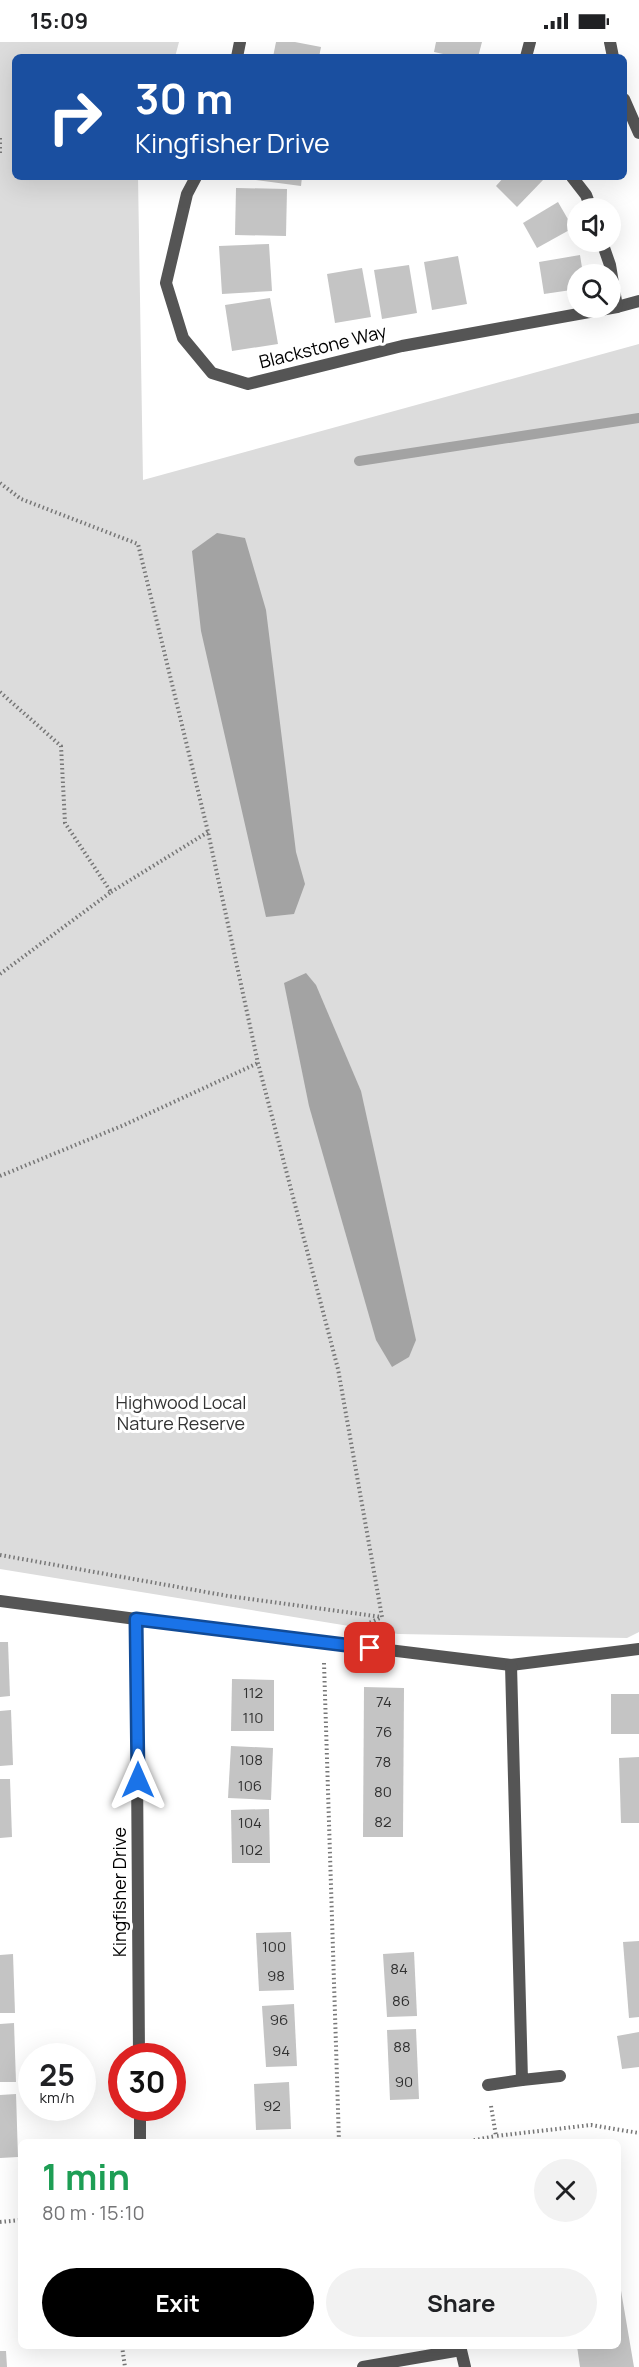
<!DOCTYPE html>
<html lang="en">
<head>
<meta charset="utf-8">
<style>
	body { margin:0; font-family:Manrope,sans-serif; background:#f2f2f2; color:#202124; height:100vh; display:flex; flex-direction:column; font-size:22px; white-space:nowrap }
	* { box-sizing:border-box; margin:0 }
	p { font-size:20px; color:#757577 }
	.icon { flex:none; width:33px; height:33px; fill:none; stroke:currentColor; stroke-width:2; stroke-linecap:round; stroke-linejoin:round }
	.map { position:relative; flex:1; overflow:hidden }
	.panel { position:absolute; left:18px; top:2097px; width:603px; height:210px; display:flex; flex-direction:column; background:#fff; border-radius:9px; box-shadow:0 6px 24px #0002 }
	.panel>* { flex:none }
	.banner { position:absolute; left:12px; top:12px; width:615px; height:126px; border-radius:9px; box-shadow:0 6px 24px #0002; background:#1a4fa0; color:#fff; overflow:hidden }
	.controls { position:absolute; left:567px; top:156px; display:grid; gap:12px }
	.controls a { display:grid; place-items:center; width:54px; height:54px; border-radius:50%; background:#fff; box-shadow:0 6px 24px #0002; font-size:30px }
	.speed { position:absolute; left:18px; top:2001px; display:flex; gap:12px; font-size:30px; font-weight:700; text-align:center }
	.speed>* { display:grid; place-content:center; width:78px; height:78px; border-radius:50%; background:#fff; box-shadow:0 6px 24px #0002; line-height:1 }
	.speed small { font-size:15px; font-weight:400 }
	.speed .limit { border:9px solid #d22; background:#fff; color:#111 }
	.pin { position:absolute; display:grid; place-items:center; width:51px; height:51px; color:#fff; margin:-26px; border-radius:12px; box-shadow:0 3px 9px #0006 }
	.me { position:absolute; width:66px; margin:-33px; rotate:0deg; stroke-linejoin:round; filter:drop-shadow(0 0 4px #0008) }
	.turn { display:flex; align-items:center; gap:21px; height:126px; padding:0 24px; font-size:27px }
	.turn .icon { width:78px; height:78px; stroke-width:2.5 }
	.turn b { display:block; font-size:42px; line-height:51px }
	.round { display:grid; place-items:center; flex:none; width:63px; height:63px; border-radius:32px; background:#f2f2f2 }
	.summary { display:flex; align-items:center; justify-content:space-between; height:102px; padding:0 24px }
	h1 { font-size:36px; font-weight:700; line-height:45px; color:#1e9e55 }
	.cta { display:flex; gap:12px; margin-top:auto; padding:12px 24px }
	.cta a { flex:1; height:69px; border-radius:36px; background:#000; color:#fff; font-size:24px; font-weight:700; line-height:69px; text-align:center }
	.cta a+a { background:#f2f2f2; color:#202124 }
	.status { display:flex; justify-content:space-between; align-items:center; height:42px; padding:0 30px; background:#fff; direction:ltr }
	.status svg { height:16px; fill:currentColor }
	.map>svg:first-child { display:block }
	.green { fill:#dcdcdc }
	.water { fill:#a3a3a3 }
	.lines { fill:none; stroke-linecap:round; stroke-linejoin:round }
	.stream { stroke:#a3a3a3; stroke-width:10 }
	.building { fill:#c4c4c4 }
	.path { stroke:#777; stroke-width:4; stroke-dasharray:1.5 3; stroke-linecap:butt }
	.street { stroke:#555; stroke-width:12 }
	.route-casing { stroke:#114b97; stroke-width:15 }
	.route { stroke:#1a73e8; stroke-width:10 }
	.labels { text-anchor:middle; stroke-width:6; stroke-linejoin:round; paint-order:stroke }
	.number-label { font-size:15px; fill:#313131 }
	.street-label { font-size:18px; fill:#000; stroke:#fff }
	.park-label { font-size:18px; fill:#333; stroke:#fff }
</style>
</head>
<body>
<div class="status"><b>15:09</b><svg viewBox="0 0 49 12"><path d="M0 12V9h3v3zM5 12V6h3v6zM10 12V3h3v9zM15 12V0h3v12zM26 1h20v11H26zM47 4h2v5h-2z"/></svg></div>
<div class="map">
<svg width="639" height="2325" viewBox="0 0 639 2325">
	<rect width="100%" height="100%" fill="#fff"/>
	<!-- green -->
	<path class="green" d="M0,0H179L175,15H15V135H138L143,438L639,302V1590L627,1596L398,1592L0,1527Z"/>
	<!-- water -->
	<g class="water">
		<path d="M217,491L245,496L266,568L296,810L305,842L294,872L266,875L201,589L192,509Z"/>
		<path d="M306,931L316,943L361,1049L416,1298L409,1315L392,1325L376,1298L309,1064L284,941Z"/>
	</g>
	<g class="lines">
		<!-- stream -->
		<path class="stream" d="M359,419L639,376"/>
	</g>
	<!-- building -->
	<g class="building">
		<path d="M276,0H295L321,5L319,15H273Z"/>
		<path d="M436,0H482L478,15H457L434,10Z"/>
		<path d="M250,135H302L301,144L249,137Z"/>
		<path d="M504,135H542L544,137L517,165L496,144Z"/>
		<path d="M236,146L287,147L286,194L235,193Z"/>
		<path d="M558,160L573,186L537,206L523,181Z"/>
		<path d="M269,202L272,249L222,252L219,204Z"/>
		<path d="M580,213L583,232H578V247L544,252L539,220Z"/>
		<path d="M458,214L467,262L432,268L424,220Z"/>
		<path d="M409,223L417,271L382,277L374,228Z"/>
		<path d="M362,226L371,275L335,281L327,232Z"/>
		<path d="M270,256L278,302L232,309L225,263Z"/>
		<path d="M0,1600H8L10,1654L0,1655Z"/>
		<path d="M232,1637L274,1638V1689H231Z"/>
		<path d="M364,1645L404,1646L403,1795H363Z"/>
		<rect x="611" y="1652" width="28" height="40"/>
		<path d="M11,1668L13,1723L0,1724V1669Z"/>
		<path d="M231,1704L273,1706L271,1758L228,1756Z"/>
		<path d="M639,1715V1781H621L619,1716Z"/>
		<path d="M0,1737H10L12,1795L0,1796Z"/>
		<path d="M269,1767L270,1821H232L231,1768Z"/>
		<path d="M291,1890L294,1948L259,1949L256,1891Z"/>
		<path d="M639,1899V1975L629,1976L623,1900Z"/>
		<path d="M414,1910L417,1974L387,1975L383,1912Z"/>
		<path d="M13,1912L15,1971H0V1913Z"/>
		<path d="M294,1962L297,2024L266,2025L262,1964Z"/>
		<path d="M14,1981L16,2040H0V1982Z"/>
		<path d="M416,1987L419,2057L390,2058L387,1988Z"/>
		<path d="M639,1990V2025L622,2027L617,1994Z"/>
		<path d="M289,2040L291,2087L256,2088L254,2042Z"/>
		<path d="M16,2052L18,2115L0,2116V2053Z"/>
		<path d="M618,2231L634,2325H580L577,2304H618Z"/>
		<path d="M0,2309H6L7,2325H0Z"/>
	</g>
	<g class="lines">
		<!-- path -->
		<g class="path">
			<path d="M0,96V111"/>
			<path d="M0,441L21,457L138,502L208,790L258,1021L338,1327L382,1575L369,1581"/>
			<path d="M0,650L61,704L65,781L111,850L0,932"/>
			<path d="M111,850L208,790"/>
			<path d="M0,1134L124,1083L258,1021"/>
			<path d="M0,1513L228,1554L382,1575"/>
			<path d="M324,1621L339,2100"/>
			<path d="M491,2064L496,2094L591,2083L639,2091"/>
			<path d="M465,2100L496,2094"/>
			<path d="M0,2180L21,2178"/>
			<path d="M122,2304L125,2325"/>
		</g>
		<!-- street -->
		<g class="street">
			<path d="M610,0L613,15"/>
			<path d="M237,15L240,0"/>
			<path d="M526,15L530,0"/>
			<path d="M624,57L639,91"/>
			<path d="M196,135L187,152L166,241L183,296L212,331L248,342L402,304L617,265L639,259"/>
			<path d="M572,135L586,153L591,166"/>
			<path d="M602,200L610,223L617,265"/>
			<path d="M0,1559L136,1577L511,1623L639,1607"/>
			<path d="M136,1577L139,2014"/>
			<path d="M511,1623L522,2038L560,2034"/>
			<path d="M488,2043L522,2038"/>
			<path d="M140,2066V2100"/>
			<path d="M460,2304L465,2325"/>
			<path d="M363,2325L461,2308"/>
		</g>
	</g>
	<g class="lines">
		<defs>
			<path id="route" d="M138,1738L136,1577L370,1606"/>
		</defs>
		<!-- route casing -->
		<use href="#route" class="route-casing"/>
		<!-- route -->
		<use href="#route" class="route"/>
	</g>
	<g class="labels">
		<!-- number labels -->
		<g class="number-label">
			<text x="253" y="1656">112</text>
			<text x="384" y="1665">74</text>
			<text x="253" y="1681">110</text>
			<text x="384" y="1695">76</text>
			<text x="251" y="1723">108</text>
			<text x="383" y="1725">78</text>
			<text x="250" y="1749">106</text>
			<text x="383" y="1755">80</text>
			<text x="383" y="1785">82</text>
			<text x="250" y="1786">104</text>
			<text x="251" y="1813">102</text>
			<text x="274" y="1910">100</text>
			<text x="399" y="1932">84</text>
			<text x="276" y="1939">98</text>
			<text x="401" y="1964">86</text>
			<text x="279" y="1983">96</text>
			<text x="402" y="2010">88</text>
			<text x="281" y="2014">94</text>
			<text x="404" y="2045">90</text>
			<text x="272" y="2069">92</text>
		</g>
		<!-- street labels -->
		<g class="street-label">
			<text transform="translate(323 305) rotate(-14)" y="6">Blackstone Way</text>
			<text transform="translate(120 1850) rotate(-90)" y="6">Kingfisher Drive</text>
		</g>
		<!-- park labels -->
		<g class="park-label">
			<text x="181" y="1367">Highwood Local<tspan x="181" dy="21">Nature Reserve</tspan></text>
		</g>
	</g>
</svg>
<div class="controls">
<a><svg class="icon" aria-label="sound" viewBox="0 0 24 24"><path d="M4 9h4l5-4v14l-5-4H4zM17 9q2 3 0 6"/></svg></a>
<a><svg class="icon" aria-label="search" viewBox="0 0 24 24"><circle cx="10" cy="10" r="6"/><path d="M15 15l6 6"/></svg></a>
</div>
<div class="speed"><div>25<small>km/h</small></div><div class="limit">30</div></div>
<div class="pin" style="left:370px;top:1606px;background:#d93025"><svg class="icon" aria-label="arrive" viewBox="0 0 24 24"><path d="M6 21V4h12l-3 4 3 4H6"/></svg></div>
<svg class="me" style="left:138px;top:1738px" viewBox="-20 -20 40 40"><path d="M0-17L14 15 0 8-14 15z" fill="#1a73e8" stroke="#fff" stroke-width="4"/></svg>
<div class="banner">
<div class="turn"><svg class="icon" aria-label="right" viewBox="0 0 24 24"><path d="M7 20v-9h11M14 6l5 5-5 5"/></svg><div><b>30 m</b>Kingfisher Drive</div></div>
</div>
<section class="panel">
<div class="summary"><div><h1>1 min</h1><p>80 m · 15:10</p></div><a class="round"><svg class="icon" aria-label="close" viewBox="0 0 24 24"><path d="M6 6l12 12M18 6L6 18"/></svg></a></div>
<div class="cta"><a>Exit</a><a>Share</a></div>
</section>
</div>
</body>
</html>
